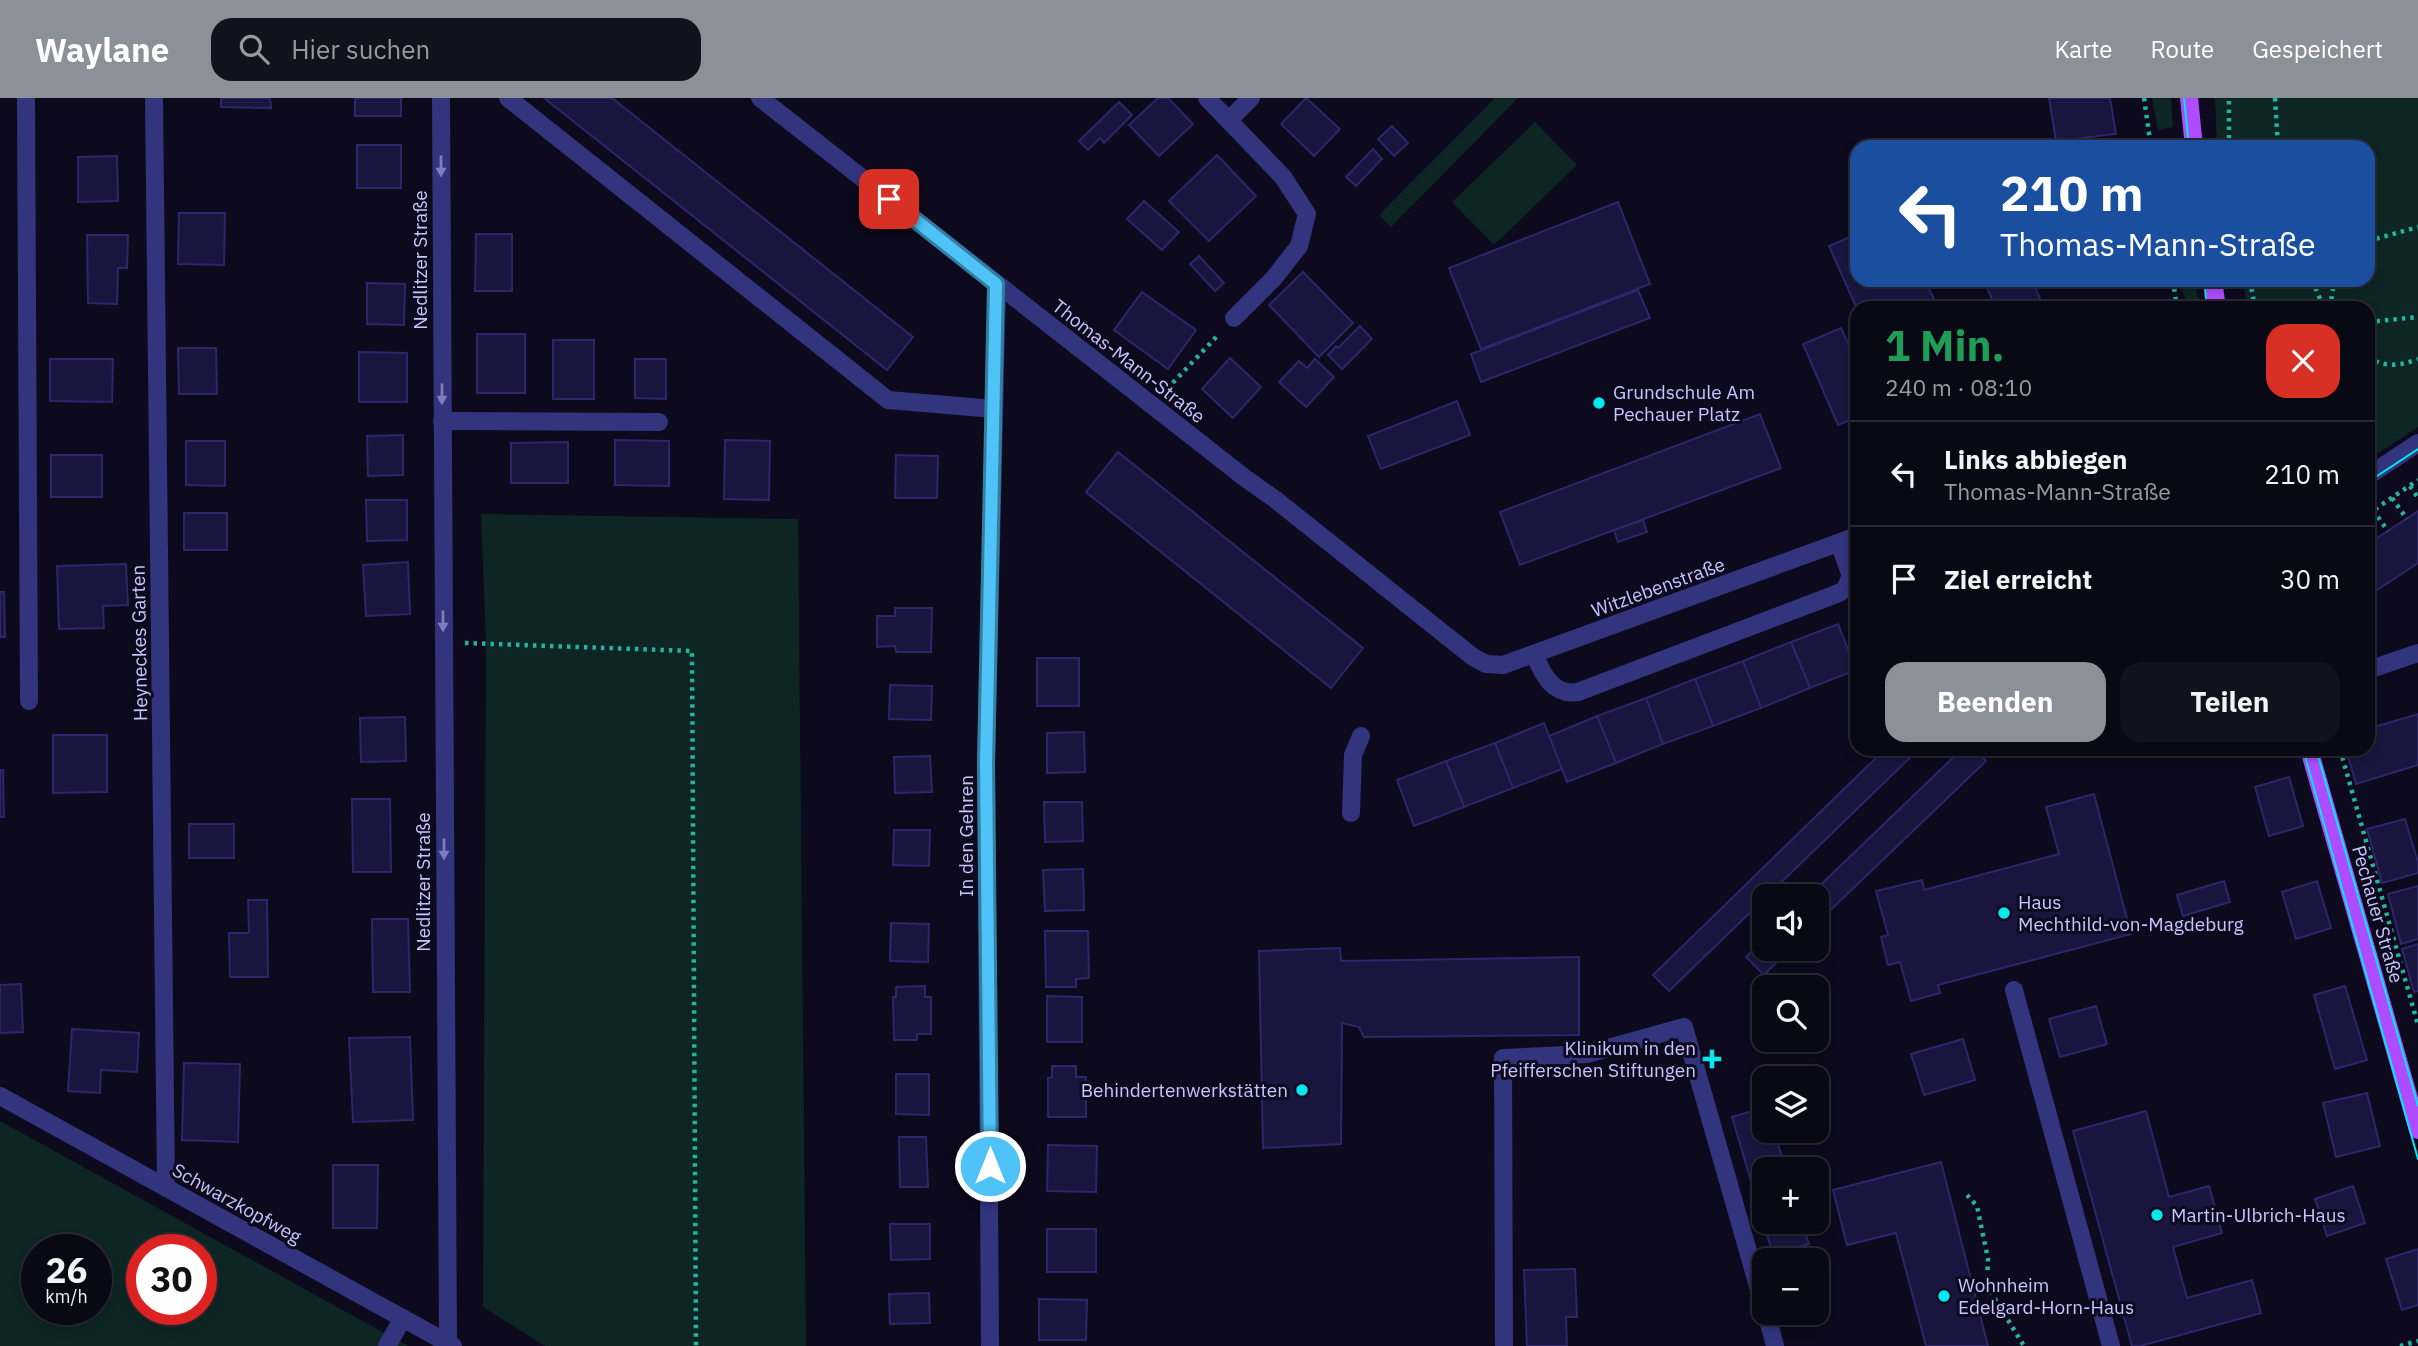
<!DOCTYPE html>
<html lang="de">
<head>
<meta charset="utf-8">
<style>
	body { margin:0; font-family:"IBM Plex Sans",sans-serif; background:#12111e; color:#f1f3f6; height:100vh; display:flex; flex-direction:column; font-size:26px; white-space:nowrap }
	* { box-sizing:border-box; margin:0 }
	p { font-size:23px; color:#999aa0 }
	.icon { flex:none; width:38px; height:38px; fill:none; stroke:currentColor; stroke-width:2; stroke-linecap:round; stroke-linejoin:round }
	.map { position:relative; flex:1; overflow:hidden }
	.details { position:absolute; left:1850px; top:203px; width:525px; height:455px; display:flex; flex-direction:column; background:#090815; border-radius:21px; box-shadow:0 4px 10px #0003,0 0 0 2px #292934 }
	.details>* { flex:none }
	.top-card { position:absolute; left:1850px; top:42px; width:525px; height:147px; border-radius:21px; box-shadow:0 4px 10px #0003,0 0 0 2px #292934; background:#1a4fa0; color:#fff; overflow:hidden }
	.fabs { position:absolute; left:1752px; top:786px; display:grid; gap:14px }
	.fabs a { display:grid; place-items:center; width:77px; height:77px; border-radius:14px; background:#090815; box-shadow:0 4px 10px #0003,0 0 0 2px #292934; font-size:35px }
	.speed { position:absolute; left:21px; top:1136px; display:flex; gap:14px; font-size:35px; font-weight:700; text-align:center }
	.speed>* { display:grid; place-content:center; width:91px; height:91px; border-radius:50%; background:#090815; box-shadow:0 4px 10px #0003,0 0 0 2px #292934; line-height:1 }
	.speed small { font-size:18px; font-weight:400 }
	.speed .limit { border:10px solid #d22; background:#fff; color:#111 }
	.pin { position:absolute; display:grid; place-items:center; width:60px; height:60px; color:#fff; margin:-30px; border-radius:14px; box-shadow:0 4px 10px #0006 }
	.me { position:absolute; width:77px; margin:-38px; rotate:0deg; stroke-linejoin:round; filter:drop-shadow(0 0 5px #0008) }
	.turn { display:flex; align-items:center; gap:24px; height:147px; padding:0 35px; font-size:32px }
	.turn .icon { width:91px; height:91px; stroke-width:2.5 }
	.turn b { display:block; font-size:49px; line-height:60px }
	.round { display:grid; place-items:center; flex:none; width:74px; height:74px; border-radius:21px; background:#12111e }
	.overview { display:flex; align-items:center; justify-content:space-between; height:119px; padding:0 35px }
	h1 { font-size:42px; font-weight:800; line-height:52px; color:#1e9e55 }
	.action { display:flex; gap:14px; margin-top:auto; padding:14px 35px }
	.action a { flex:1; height:80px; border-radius:21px; background:#8c9099; color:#fff; font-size:28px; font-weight:800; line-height:80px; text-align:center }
	.action a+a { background:#12111e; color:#f1f3f6 }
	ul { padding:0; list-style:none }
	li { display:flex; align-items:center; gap:21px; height:105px; padding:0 35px; border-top:2px solid #292934 }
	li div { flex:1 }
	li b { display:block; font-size:26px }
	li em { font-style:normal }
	header { display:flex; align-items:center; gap:42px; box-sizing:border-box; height:98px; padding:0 35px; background:#8c9099; color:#fff }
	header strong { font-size:33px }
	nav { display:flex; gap:38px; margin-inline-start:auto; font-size:24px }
	.search { width:490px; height:63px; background:#12111e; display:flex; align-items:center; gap:18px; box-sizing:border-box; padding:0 24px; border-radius:21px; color:#999aa0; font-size:26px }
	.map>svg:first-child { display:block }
	.green { fill:#0d2623; fill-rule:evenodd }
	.building { fill:#1a153e; stroke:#2e256b; stroke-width:2 }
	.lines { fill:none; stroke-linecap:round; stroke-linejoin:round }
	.path { stroke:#25b3a0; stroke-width:4.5; stroke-dasharray:3.5 5; stroke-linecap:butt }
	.minor { stroke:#32347e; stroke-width:18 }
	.major { stroke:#b04cff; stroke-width:18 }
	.tram { stroke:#00e8f0; stroke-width:2 }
	.oneway { fill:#7c7cbe }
	.route-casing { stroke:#337fa1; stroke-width:18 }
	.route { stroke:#4fc3f7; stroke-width:12 }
	.poi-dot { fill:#00e8f0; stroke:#0c0a1c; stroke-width:2.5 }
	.labels { text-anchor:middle; stroke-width:6; stroke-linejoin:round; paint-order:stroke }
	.street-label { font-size:19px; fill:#c7c5ff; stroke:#0c0a1c }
	.poi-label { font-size:19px; fill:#c7c5ff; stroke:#0c0a1c; text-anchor:start }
</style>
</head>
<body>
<header>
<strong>Waylane</strong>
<div class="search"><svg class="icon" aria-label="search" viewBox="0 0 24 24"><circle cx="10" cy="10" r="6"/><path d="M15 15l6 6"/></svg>Hier suchen</div>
<nav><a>Karte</a><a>Route</a><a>Gespeichert</a></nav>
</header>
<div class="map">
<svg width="2418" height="1248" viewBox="0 0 2418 1248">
	<rect width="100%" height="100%" fill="#0c0a1c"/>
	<!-- green -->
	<g class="green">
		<path d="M1495,0H1518L1391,129L1379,117Z"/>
		<path d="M2152,0H2171L2173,29L2158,32Z"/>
		<path d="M2215,0H2418V329L2368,362V210H2248L2242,182H2368V49H2217Z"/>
		<path d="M1535,24L1577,67L1494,147L1452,104Z"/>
		<path d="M2179,182H2195L2199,210C2185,210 2183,193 2179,182Z"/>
		<path d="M481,416L798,421L806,1248H545L483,1209L486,546Z"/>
		<path d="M0,1023L408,1248H0ZM37,1152H96V1211H37ZM142,1152H201V1211H142Z"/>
	</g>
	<!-- building -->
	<g class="building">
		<path d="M221,0H270L271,10L221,9Z"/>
		<rect x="355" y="0" width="46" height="18"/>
		<path d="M544,0H612L913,239L887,272Z"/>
		<path d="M1158,0H1168L1193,26L1159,58L1129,27Z"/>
		<path d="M1306,0L1340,31L1314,58L1281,26Z"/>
		<path d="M2049,0H2110L2116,36L2056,43Z"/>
		<path d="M1119,4L1132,17L1104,45L1100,40L1088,52L1079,43Z"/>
		<path d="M1392,28L1408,45L1394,58L1378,41Z"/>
		<rect x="357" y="47" width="44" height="43"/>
		<path d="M1373,51L1382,61L1356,88L1346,79Z"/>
		<path d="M1217,57L1256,98L1209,143L1169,103Z"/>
		<path d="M117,58L118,103L78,104V59Z"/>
		<path d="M1144,103L1179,134L1162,152L1127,121Z"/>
		<path d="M1618,104L1650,186L1481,251L1449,170Z"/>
		<path d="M179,115H225L224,167L178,166Z"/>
		<path d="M476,136H512V193H475Z"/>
		<path d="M1857,136V182H1924L1939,210H1892L1890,206L1880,210L1857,211L1829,148Z"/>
		<path d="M87,137H128L127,170H118L117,206L88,205Z"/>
		<path d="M1199,158L1224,185L1215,193L1190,166Z"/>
		<path d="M1303,174L1353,225L1319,259L1269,207Z"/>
		<path d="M1984,182H2032L2044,210H1980L1993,204Z"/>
		<path d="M367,185L405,186L404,227L367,226Z"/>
		<path d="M1638,192L1650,220L1481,284L1471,256Z"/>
		<path d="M1142,194L1196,232L1168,271L1114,232Z"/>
		<path d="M1360,228L1372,241L1342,271L1328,257L1336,248L1338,250Z"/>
		<path d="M1841,230L1857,265V319L1838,327L1803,246Z"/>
		<rect x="477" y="236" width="48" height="59"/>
		<rect x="553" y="242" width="41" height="59"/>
		<path d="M178,250H216L217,296H179Z"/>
		<path d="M359,254L407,255V304H359Z"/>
		<path d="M1230,260L1261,289L1233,320L1202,291Z"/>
		<path d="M50,261H113L112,304L50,303Z"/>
		<path d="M635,261H666V301L635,300Z"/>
		<path d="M1315,261L1334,279L1306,309L1279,284L1299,263L1307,270Z"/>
		<path d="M1457,303L1470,337L1381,371L1368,338Z"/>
		<path d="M1760,316L1781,370L1520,467L1500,414Z"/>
		<path d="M403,337V377L368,378L367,338Z"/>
		<path d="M615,342L669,343V388L615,387Z"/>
		<path d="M725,342L770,343L769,402L724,401Z"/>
		<path d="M186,343H225V388L186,387Z"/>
		<path d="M568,344V385H511V345Z"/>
		<path d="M1118,354L1363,550L1331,590L1086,394Z"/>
		<rect x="51" y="357" width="51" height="42"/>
		<path d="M896,357L938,358L937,400H895Z"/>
		<path d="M366,402H407V442L367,443Z"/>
		<path d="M2418,413V465L2368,498V446Z"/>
		<rect x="184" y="415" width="43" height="37"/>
		<path d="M1643,422L1647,434L1618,444L1614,432Z"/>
		<path d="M408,464L410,516L366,518L363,467Z"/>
		<path d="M126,466L128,507L103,508L104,530L59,531L57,468Z"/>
		<path d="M0,494H4L5,539H0Z"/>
		<path d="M895,510H932L931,554H896L895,548L877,549V518H895Z"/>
		<path d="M2368,515L2375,542L2368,544Z"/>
		<path d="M1838,526L1856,572L1810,590L1791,544Z"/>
		<path d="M1791,544L1810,590L1761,610L1743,563Z"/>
		<rect x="1037" y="560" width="42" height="48"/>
		<path d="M1743,563L1761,610L1713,628L1695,581Z"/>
		<path d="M1695,581L1713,628L1663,646L1646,600Z"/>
		<path d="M890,587L932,588L931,622L889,621Z"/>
		<path d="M1646,600L1663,646L1616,665L1597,618Z"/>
		<path d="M2418,616V667L2356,686L2346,651H2368V631Z"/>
		<path d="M1597,618L1616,665L1567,684L1549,638Z"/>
		<path d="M405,619L406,663L361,664L360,620Z"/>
		<path d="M1544,625L1562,671L1513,690L1495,645Z"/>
		<path d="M1084,634L1085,674L1047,675V635Z"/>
		<path d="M53,637H107V694L53,695Z"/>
		<path d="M1495,645L1513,690L1464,709L1446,663Z"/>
		<path d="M1885,651H1919L1767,798H1764V801L1669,893L1653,877Z"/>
		<path d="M1962,651H1974L1986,663L1816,826V798H1809Z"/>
		<path d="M930,658L932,694L895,695L894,659Z"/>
		<path d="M1446,663L1464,709L1414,728L1397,682Z"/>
		<path d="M0,672H3L4,719H0Z"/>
		<path d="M2289,679L2303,728L2269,738L2255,689Z"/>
		<path d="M2094,696L2131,836L1938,887L1940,895L1911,903L1900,864L1888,867L1881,839L1888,837L1876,793L1922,782L1924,792L2059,756L2046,709Z"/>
		<path d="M352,701H390L391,774H353Z"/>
		<path d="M1044,704H1082L1083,743L1045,744Z"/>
		<path d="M2405,721L2418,764V775L2382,785L2367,731Z"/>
		<rect x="189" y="726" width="45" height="34"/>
		<path d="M894,732H930L929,768L893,767Z"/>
		<path d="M1083,771L1084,812L1045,813L1043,772Z"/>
		<path d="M2224,783L2230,804L2183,818L2177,797Z"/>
		<path d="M2317,783L2331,830L2296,841L2282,794Z"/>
		<path d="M2418,788V841L2401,846L2388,796Z"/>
		<path d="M248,802H267L268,879H230L229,835H249Z"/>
		<path d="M372,821H408L410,894H373Z"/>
		<path d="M891,825L929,826L928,864L890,863Z"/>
		<path d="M1045,833H1088L1089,880L1076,881V889H1046Z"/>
		<path d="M1764,842V850H1791L1764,877L1746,859Z"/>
		<path d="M2418,846V893L2414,894L2402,851Z"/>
		<path d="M1340,850L1341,863L1579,859V937L1364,939L1359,929L1342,925L1341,1046L1263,1050L1259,853Z"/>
		<path d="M21,886L23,934L0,935V887Z"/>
		<path d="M925,888V899H931V936H917V942H894L893,899H896V889Z"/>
		<path d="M2345,888L2367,962L2335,971L2314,897Z"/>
		<path d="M1047,898L1082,899V944H1047Z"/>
		<path d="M2096,908L2107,946L2060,959L2049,921Z"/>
		<path d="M72,931L139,935L137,974L101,972L100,995L68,993Z"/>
		<path d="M410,939L413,1022L353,1024L349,940Z"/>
		<path d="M1963,941L1975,982L1924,997L1911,956Z"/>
		<path d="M184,965L240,966L238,1044L182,1042Z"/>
		<path d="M1052,968H1076V979H1086V1019H1048V980L1052,979Z"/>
		<path d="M896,976H929V1017L896,1016Z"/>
		<path d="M2367,995L2380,1048L2336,1059L2323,1005Z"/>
		<path d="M1756,1012L1763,1037L1774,1034L1786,1071H1764V1124H1802L1809,1146L1773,1157L1732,1019Z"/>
		<path d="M2146,1013L2169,1099L2209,1088L2222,1135L2173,1149L2187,1200L2252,1182L2261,1215L2140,1248H2132L2073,1033Z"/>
		<path d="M899,1039H926L928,1089H900Z"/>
		<path d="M1048,1047L1097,1048L1096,1094L1047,1093Z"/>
		<path d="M1941,1064L1988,1248H1926L1896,1135L1847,1147L1833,1092Z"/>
		<path d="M333,1067H378L377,1130H333Z"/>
		<path d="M2353,1088L2365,1125L2327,1138L2315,1101Z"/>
		<path d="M890,1126H930V1161L891,1162Z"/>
		<rect x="1047" y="1131" width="49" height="43"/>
		<path d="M2418,1151V1207L2402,1212L2386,1161Z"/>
		<path d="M1575,1171L1577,1219H1566L1567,1248H1527L1524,1172Z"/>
		<path d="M929,1195L930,1225L890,1226L889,1196Z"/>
		<path d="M1039,1201L1087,1202L1086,1242H1039Z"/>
	</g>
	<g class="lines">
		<!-- path -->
		<g class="path">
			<path d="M2144,0L2151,49"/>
			<path d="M2275,0L2278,49"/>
			<path d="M2229,49V0"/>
			<path d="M2368,143L2418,129"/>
			<path d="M2173,182L2177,210"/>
			<path d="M2250,182L2255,210"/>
			<path d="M2312,182L2324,210"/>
			<path d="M2331,210L2332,194L2336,182"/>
			<path d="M2368,224L2418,219"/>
			<path d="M2368,259C2385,270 2400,268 2418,261"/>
			<path d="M1167,291L1219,236"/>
			<path d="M2410,388L2418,400"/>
			<path d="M2392,400L2407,421"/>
			<path d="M2373,412L2388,433"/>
			<path d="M2368,416L2418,382"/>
			<path d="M465,545L692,553L696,1248"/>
			<path d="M2340,651L2418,927"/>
			<path d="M1967,1097L1977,1108L1988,1161L1987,1188L2024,1248"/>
			<path d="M2400,1248L2418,1243"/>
		</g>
		<!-- minor -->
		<g class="minor">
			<path d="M26,0L29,603"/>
			<path d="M154,0L166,1090"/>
			<path d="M441,0L448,1245"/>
			<path d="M508,0L888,302L994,311"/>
			<path d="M760,0L1245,380L1276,402L1473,559L1486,566L1503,567L1857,438"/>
			<path d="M1207,0L1283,79L1307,116L1299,148L1274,180L1234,220"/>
			<path d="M1229,22L1251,0"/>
			<path d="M442,323L659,324"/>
			<path d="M2368,378L2418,345"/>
			<path d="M1534,556C1543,576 1552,598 1578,594L1839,495L1845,491L1851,478L1839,445"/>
			<path d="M2368,572L2418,555"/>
			<path d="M1351,715L1353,657L1361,638"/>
			<path d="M2014,892L2111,1248"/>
			<path d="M0,998L453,1248"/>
			<path d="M1766,1214L1775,1248"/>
			<path d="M387,1248L403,1220"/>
			<path d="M990,1248L986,665L997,186"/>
			<path d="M1504,1248L1503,960L1587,956L1684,929L1764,1209"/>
		</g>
		<!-- major -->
		<g class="major">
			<path d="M2189,0L2194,49"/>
			<path d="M2213,182L2217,210"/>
			<path d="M2309,651L2418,1032"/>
		</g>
		<!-- tram -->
		<g class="tram">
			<path d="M2184,0L2189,49"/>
			<path d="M2204,182L2207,210"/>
			<path d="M2368,384L2418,351"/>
			<path d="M2303,651L2418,1061"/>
			<path d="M2316,651L2418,1008"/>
		</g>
	</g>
	<!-- one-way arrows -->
	<defs><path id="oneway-solid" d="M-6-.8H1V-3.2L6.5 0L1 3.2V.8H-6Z" transform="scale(1.75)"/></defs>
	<g class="oneway">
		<use href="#oneway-solid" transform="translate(441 68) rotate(90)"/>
		<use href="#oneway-solid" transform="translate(442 296) rotate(90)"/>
		<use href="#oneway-solid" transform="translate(443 523) rotate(90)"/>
		<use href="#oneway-solid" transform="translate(444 751) rotate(90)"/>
	</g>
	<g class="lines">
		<defs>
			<path id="route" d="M889,101L996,186L986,665L990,1068"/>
		</defs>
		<!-- route casing -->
		<use href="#route" class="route-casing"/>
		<!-- route -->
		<use href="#route" class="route"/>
	</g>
	<!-- markers -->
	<g class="poi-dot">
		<circle cx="1599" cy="305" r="7"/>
		<circle cx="2004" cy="815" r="7"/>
		<path d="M1708.5 950.5h7v7h7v7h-7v7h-7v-7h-7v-7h7z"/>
		<circle cx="1302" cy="992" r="7"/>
		<circle cx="2157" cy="1117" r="7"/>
		<circle cx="1944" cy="1198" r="7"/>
	</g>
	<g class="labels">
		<!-- street labels -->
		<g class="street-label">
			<text transform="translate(420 162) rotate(-90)" y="7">Nedlitzer Straße</text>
			<text transform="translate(1129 263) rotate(38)" y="7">Thomas-Mann-Straße</text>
			<text transform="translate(1658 489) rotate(-20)" y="7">Witzlebenstraße</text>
			<text transform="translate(139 545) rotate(-91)" y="7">Heyneckes Garten</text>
			<text transform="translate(966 738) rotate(-90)" y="7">In den Gehren</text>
			<text transform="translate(423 784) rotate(-90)" y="7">Nedlitzer Straße</text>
			<text transform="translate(2378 816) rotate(74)" y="7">Pechauer Straße</text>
			<text transform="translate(237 1105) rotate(29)" y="7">Schwarzkopfweg</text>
		</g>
		<!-- poi labels -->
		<g class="poi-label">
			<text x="1613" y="301">Grundschule Am<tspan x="1613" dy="22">Pechauer Platz</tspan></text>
			<text x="2018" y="811">Haus<tspan x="2018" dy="22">Mechthild-von-Magdeburg</tspan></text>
			<text x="1696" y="957" text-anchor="end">Klinikum in den<tspan x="1696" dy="22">Pfeifferschen Stiftungen</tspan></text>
			<text x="1288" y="999" text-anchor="end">Behindertenwerkstätten</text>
			<text x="2171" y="1124">Martin-Ulbrich-Haus</text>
			<text x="1958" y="1194">Wohnheim<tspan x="1958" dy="22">Edelgard-Horn-Haus</tspan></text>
		</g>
	</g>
</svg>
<div class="fabs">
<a><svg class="icon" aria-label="sound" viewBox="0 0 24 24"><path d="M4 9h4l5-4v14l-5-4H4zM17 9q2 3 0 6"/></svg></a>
<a><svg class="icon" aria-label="search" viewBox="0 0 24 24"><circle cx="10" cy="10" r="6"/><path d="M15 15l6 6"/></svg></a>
<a><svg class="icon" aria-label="layers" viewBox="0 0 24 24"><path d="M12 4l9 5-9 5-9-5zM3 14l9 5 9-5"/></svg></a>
<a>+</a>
<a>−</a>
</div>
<div class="speed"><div>26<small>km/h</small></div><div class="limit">30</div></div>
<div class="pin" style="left:889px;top:101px;background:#d93025"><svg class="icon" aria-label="arrive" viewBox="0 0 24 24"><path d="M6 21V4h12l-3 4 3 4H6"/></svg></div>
<svg class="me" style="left:990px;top:1068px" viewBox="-20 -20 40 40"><circle r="17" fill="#4fc3f7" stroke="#fff" stroke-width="3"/><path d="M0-11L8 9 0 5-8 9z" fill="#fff"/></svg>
<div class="top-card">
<div class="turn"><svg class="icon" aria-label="left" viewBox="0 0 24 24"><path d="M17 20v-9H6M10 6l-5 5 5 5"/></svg><div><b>210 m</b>Thomas-Mann-Straße</div></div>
</div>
<section class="details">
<div class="overview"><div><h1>1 Min.</h1><p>240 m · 08:10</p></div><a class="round" style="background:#d93025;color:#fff"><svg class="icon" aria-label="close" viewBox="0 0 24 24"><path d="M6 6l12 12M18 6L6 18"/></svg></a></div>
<ul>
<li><svg class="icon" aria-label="left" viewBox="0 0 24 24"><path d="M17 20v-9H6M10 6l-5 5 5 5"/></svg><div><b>Links abbiegen</b><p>Thomas-Mann-Straße</p></div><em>210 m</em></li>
<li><svg class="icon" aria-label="arrive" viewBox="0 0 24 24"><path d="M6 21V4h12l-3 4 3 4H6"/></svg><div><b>Ziel erreicht</b></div><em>30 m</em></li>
</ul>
<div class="action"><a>Beenden</a><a>Teilen</a></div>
</section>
</div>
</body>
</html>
